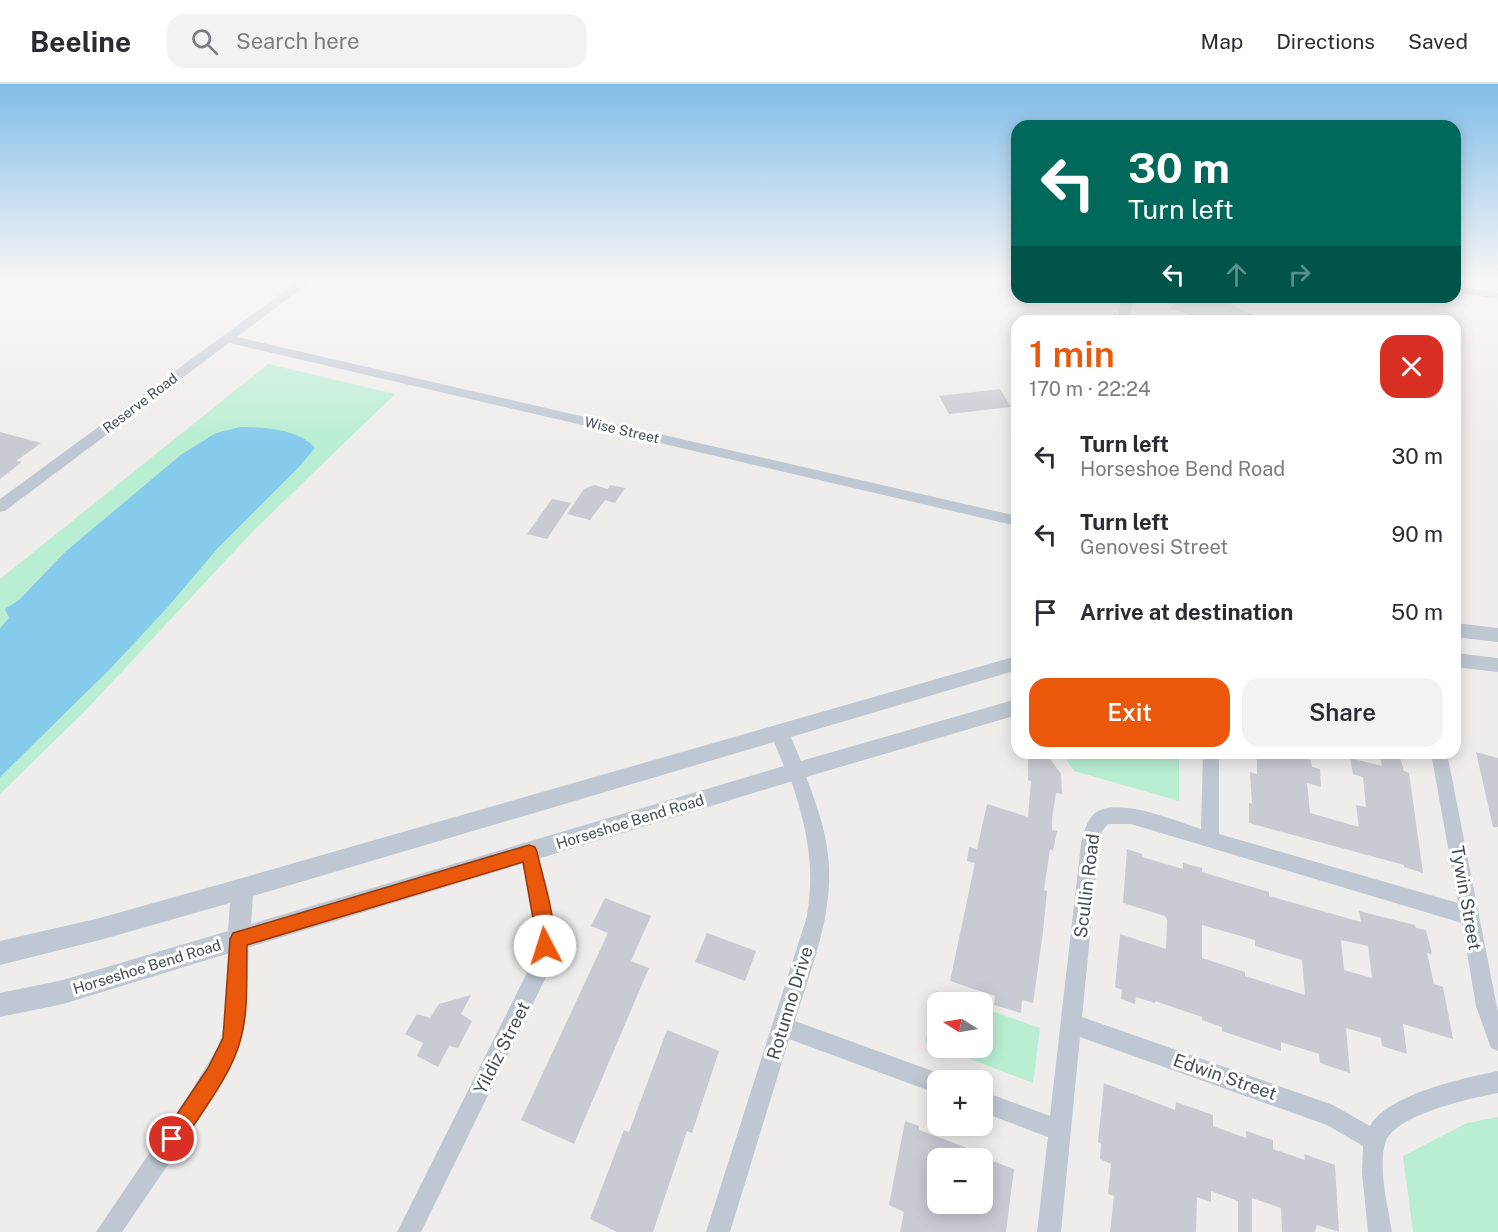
<!DOCTYPE html>
<html lang="en">
<head>
<meta charset="utf-8">
<style>
	body { margin:0; font-family:"Public Sans",sans-serif; background:#f2f2f3; color:#2b2b33; height:100vh; display:flex; flex-direction:column; font-size:22px; white-space:nowrap }
	* { box-sizing:border-box; margin:0 }
	p { font-size:20px; color:#7c7c81 }
	.icon { flex:none; width:33px; height:33px; fill:none; stroke:currentColor; stroke-width:2; stroke-linecap:round; stroke-linejoin:round }
	.map { position:relative; flex:1; overflow:hidden }
	.sheet { position:absolute; left:1011px; top:231px; width:450px; height:444px; display:flex; flex-direction:column; background:#fff; border-radius:18px; box-shadow:0 3px 15px #0003 }
	.sheet>* { flex:none }
	.hud { position:absolute; left:1011px; top:36px; width:450px; height:183px; border-radius:18px; box-shadow:0 3px 15px #0003; background:#00695c; color:#fff; overflow:hidden }
	.needle { width:39px; rotate:281deg }
	.tools { position:absolute; left:927px; top:908px; display:grid; gap:12px }
	.tools a { display:grid; place-items:center; width:66px; height:66px; border-radius:12px; background:#fff; box-shadow:0 3px 15px #0003; font-size:30px }
	.pin { position:absolute; display:grid; place-items:center; width:51px; height:51px; color:#fff; margin:-26px; border:3px solid #fff; border-radius:50%; box-shadow:0 2px 6px #0007 }
	.me { position:absolute; width:66px; margin:-33px; rotate:355deg; stroke-linejoin:round; filter:drop-shadow(0 0 4px #0008) }
	.turn { display:flex; align-items:center; gap:21px; height:126px; padding:0 18px; font-size:27px }
	.turn .icon { width:78px; height:78px; stroke-width:2.5 }
	.turn b { display:block; font-size:42px; line-height:51px }
	.lanes { display:flex; align-items:center; height:57px; padding:0 18px; background:#0003; justify-content:center; gap:30px; direction:ltr }
	.lanes .off { opacity:.35 }
	.round { display:grid; place-items:center; flex:none; width:63px; height:63px; border-radius:18px; background:#f2f2f3 }
	.overview { display:flex; align-items:center; justify-content:space-between; height:102px; padding:0 18px }
	h1 { font-size:36px; font-weight:600; line-height:45px; color:#ea580c }
	.primary-button { display:flex; gap:12px; margin-top:auto; padding:12px 18px }
	.primary-button a { flex:1; height:69px; border-radius:18px; background:#ea580c; color:#fff; font-size:24px; font-weight:600; line-height:69px; text-align:center }
	.primary-button a+a { background:#f2f2f3; color:#2b2b33 }
	ul { padding:0; list-style:none }
	li { display:flex; align-items:center; gap:18px; height:78px; padding:0 18px }
	li div { flex:1 }
	li b { display:block; font-size:22px }
	li em { font-style:normal }
	header { display:flex; align-items:center; gap:36px; box-sizing:border-box; height:84px; padding:0 30px; background:#fff; border-bottom:2px solid #e1e1e2 }
	header strong { font-size:28px }
	nav { display:flex; gap:33px; margin-inline-start:auto; font-size:21px }
	.search { width:420px; height:54px; background:#f2f2f3; display:flex; align-items:center; gap:15px; box-sizing:border-box; padding:0 21px; border-radius:18px; color:#7c7c81; font-size:22px }
	.map>svg:first-child { display:block }
	.green { fill:#b9eed3 }
	.water { fill:#86cbeb }
	.building { fill:#c9cad2; fill-rule:evenodd }
	.lines { fill:none; stroke-linecap:round; stroke-linejoin:round }
	.minor { fill:#bfc7d2; fill-rule:evenodd }
	.tertiary { fill:#bfc7d2; fill-rule:evenodd }
	.route { fill:#ea580c; stroke:#983908; stroke-width:1.5 }
	.labels { text-anchor:middle; stroke-width:6; stroke-linejoin:round; paint-order:stroke }
	.far-street-label { font-size:14px; fill:#454d59; stroke:#fff }
	.street-label { font-size:15px; fill:#454d59; stroke:#fff }
	.near-street-label { font-size:18px; fill:#454d59; stroke:#fff }
</style>
</head>
<body>
<header>
<strong>Beeline</strong>
<div class="search"><svg class="icon" aria-label="search" viewBox="0 0 24 24"><circle cx="10" cy="10" r="6"/><path d="M15 15l6 6"/></svg>Search here</div>
<nav><a>Map</a><a>Directions</a><a>Saved</a></nav>
</header>
<div class="map">
<svg width="1498" height="1148" viewBox="0 0 1498 1148">
	<rect width="100%" height="100%" fill="#efecec"/>
	<!-- green -->
	<g class="green">
		<path d="M268,280L395,310L254,446L86,626L0,710V495Z"/>
		<path d="M1062,669H1179V717L1074,687Z"/>
		<path d="M936,907L967,918H938V963H982L983,924L1040,944L1033,999L925,958Z"/>
		<path d="M1498,1033V1148H1413L1403,1072L1467,1039Z"/>
	</g>
	<!-- water -->
	<path class="water" d="M240,343C263,343 299,345 315,364L298,384L217,465L167,524L109,586L0,693V544L9,534L5,525L20,515L65,468L182,370L216,349Z"/>
	<!-- building -->
	<g class="building">
		<path d="M1178,213H1198L1225,220V218L1267,237H1226L1216,232L1212,237L1170,225Z"/>
		<path d="M1000,305L1011,323L949,330L939,312Z"/>
		<path d="M0,348L41,359L16,377L22,378L0,395Z"/>
		<path d="M594,401L608,405L610,401L625,404L615,419L605,416L590,436L567,430L584,405Z"/>
		<path d="M552,415L571,419L547,455L527,450Z"/>
		<path d="M1476,668L1498,674V743H1493Z"/>
		<path d="M1028,669H1046L1061,690L1062,710L1056,709L1052,734V746L1057,747L1053,767L1050,765L1044,806L1047,807L1043,848L1033,919L1022,916L1021,929L994,921L995,912L950,897L975,779L967,777L969,763L977,765L987,720L1028,733L1031,697L1028,696Z"/>
		<path d="M1257,669H1309L1312,683L1320,685L1321,703L1307,699L1310,729L1359,743L1356,721L1366,723L1363,693L1353,690L1350,674L1382,682L1379,669H1399L1404,687L1409,689L1423,789L1404,783V781L1249,739V719L1252,720L1250,688L1257,690Z"/>
		<path d="M1127,765L1142,770V773L1183,785V779L1202,784V788L1269,808V812L1361,838L1359,827L1415,841L1416,844L1426,846L1432,870L1427,869L1434,900L1443,903L1453,955L1403,940L1407,970L1382,962L1381,954L1346,944L1350,989L1320,979L1319,970L1281,958V967L1222,947V943L1202,936V933L1155,917V919L1136,913L1135,920L1121,915L1122,906L1115,903L1120,850L1166,865L1167,836L1165,832L1123,819ZM1202,841L1255,856V862L1302,876L1305,911L1245,892V888L1202,874ZM1341,856L1368,862L1372,894L1344,886Z"/>
		<path d="M605,814L651,832L631,877L649,884L574,1060L521,1036L608,849L591,842Z"/>
		<path d="M707,849L756,867L745,897L695,878Z"/>
		<path d="M471,911L461,930L472,937L458,964L449,962L438,983L417,972L423,959L405,950L417,930L430,934L439,920Z"/>
		<path d="M667,946L719,967L692,1049L687,1047L653,1148H617L590,1135L624,1046L629,1048Z"/>
		<path d="M1104,999L1175,1026L1176,1018L1213,1031V1042L1246,1054V1047L1273,1056V1065L1305,1076L1304,1070L1335,1081L1339,1148L1317,1141L1315,1148H1282L1281,1124L1252,1114V1148H1238V1117L1211,1107V1118L1197,1113L1196,1148H1110L1114,1112L1108,1110L1111,1080L1100,1075L1101,1060L1098,1058Z"/>
		<path d="M905,1037L919,1042V1046L965,1063L963,1074H938V1119H982V1073L1014,1085L1006,1148H900L904,1128L889,1121Z"/>
	</g>
	<g class="lines">
		<!-- minor -->
		<g class="minor">
			<path d="M1455,202L1498,209V215L1455,208Z"/>
			<path d="M1203,669H1219V750L1458,819L1431,669H1447L1498,928V967L1491,964L1476,922L1462,839L1131,740H1108L1102,747L1099,760L1082,933L1333,1021L1370,1042C1388,1010 1464,994 1498,987V1009C1472,1014 1397,1030 1386,1057C1377,1080 1388,1124 1392,1148H1368L1362,1089L1363,1062L1327,1041L1080,953L1061,1148H1037L1048,1053L982,1028V1007L1050,1032L1081,760C1083,750 1086,738 1094,730C1115,711 1176,737 1201,745Z"/>
			<path d="M796,680L802,682L804,687C814,714 825,742 828,771C835,828 811,884 795,937L938,989L945,993L947,996H938V1010L789,955L730,1148H706L807,832C816,777 805,738 788,687L790,682Z"/>
			<path d="M529,760L535,762L538,768C547,807 562,847 549,887L421,1148H397L531,881L536,845L520,768L523,762Z"/>
			<path d="M239,846L246,848L249,855L245,940L234,974L206,1025L122,1148H96L190,1009L218,963L225,940L229,855L232,848Z"/>
		</g>
		<!-- tertiary -->
		<g class="tertiary">
			<path d="M302,194H315L237,253L1017,432V442L229,259L5,427L0,428V415Z"/>
			<path d="M1121,213H1133L1130,237H1118Z"/>
			<path d="M1455,539L1498,544V558L1455,553Z"/>
			<path d="M1455,569L1498,574V588L1455,583Z"/>
			<path d="M1017,572V586L791,653L801,677L1017,615V631L796,696L63,920L0,933V909L63,896L228,847L230,819L100,856L0,881V857L100,834L242,794ZM774,658L784,682L251,840L253,812Z"/>
		</g>
	</g>
	<!-- sky -->
	<linearGradient id="sky" x2="0" y2="1"><stop stop-color="#81bde9"/><stop offset="0.55" stop-color="#f8f6f6"/><stop offset="1" stop-color="#f8f6f6" stop-opacity="0"/></linearGradient>
	<rect width="1498" height="355" fill="url(#sky)"/>
	<!-- route -->
	<path class="route" d="M529,761L535,763L537,768C542,793 561,846 551,868L545,871L539,868L523,778L247,861C246,891 249,924 241,954C232,991 200,1030 180,1062L172,1065L165,1062L163,1055L165,1048L208,984L223,954L230,855L233,849Z"/>
	<g class="labels">
		<!-- far-street labels -->
		<g class="far-street-label">
			<text transform="translate(140 319) rotate(-37)" y="5">Reserve Road</text>
			<text transform="translate(622 346) rotate(13)" y="5">Wise Street</text>
		</g>
		<!-- street labels -->
		<g class="street-label">
			<text transform="translate(630 738) rotate(-17)" y="5">Horseshoe Bend Road</text>
			<text transform="translate(147 883) rotate(-17)" y="5">Horseshoe Bend Road</text>
		</g>
		<!-- near-street labels -->
		<g class="near-street-label">
			<text transform="translate(1087 802) rotate(-83)" y="6">Scullin Road</text>
			<text transform="translate(1466 814) rotate(80)" y="6">Tywin Street</text>
			<text transform="translate(790 919) rotate(-73)" y="6">Rotunno Drive</text>
			<text transform="translate(502 964) rotate(-63)" y="6">Yildiz Street</text>
			<text transform="translate(1225 993) rotate(19)" y="6">Edwin Street</text>
		</g>
	</g>
</svg>
<div class="tools">
<a><svg class="needle" viewBox="-14 -14 28 28"><path d="M0-13l5 13h-10z" fill="#e53935"/><path d="M0 13l5-13h-10z" fill="#7c7c81"/></svg></a>
<a>+</a>
<a>−</a>
</div>
<div class="pin" style="left:172px;top:1055px;background:#d93025"><svg class="icon" aria-label="arrive" viewBox="0 0 24 24"><path d="M6 21V4h12l-3 4 3 4H6"/></svg></div>
<svg class="me" style="left:545px;top:862px" viewBox="-20 -20 40 40"><circle r="19" fill="#fff"/><path d="M0-13L10 11 0 6-10 11z" fill="#ea580c"/></svg>
<div class="hud">
<div class="turn"><svg class="icon" aria-label="left" viewBox="0 0 24 24"><path d="M17 20v-9H6M10 6l-5 5 5 5"/></svg><div><b>30 m</b>Turn left</div></div>
<div class="lanes"><svg class="icon" aria-label="left" viewBox="0 0 24 24"><path d="M17 20v-9H6M10 6l-5 5 5 5"/></svg><svg class="icon off" aria-label="ahead" viewBox="0 0 24 24"><path d="M12 20V5M6 11l6-6 6 6"/></svg><svg class="icon off" aria-label="right" viewBox="0 0 24 24"><path d="M7 20v-9h11M14 6l5 5-5 5"/></svg></div>
</div>
<section class="sheet">
<div class="overview"><div><h1>1 min</h1><p>170 m · 22:24</p></div><a class="round" style="background:#d93025;color:#fff"><svg class="icon" aria-label="close" viewBox="0 0 24 24"><path d="M6 6l12 12M18 6L6 18"/></svg></a></div>
<ul>
<li><svg class="icon" aria-label="left" viewBox="0 0 24 24"><path d="M17 20v-9H6M10 6l-5 5 5 5"/></svg><div><b>Turn left</b><p>Horseshoe Bend Road</p></div><em>30 m</em></li>
<li><svg class="icon" aria-label="left" viewBox="0 0 24 24"><path d="M17 20v-9H6M10 6l-5 5 5 5"/></svg><div><b>Turn left</b><p>Genovesi Street</p></div><em>90 m</em></li>
<li><svg class="icon" aria-label="arrive" viewBox="0 0 24 24"><path d="M6 21V4h12l-3 4 3 4H6"/></svg><div><b>Arrive at destination</b></div><em>50 m</em></li>
</ul>
<div class="primary-button"><a>Exit</a><a>Share</a></div>
</section>
</div>
</body>
</html>
